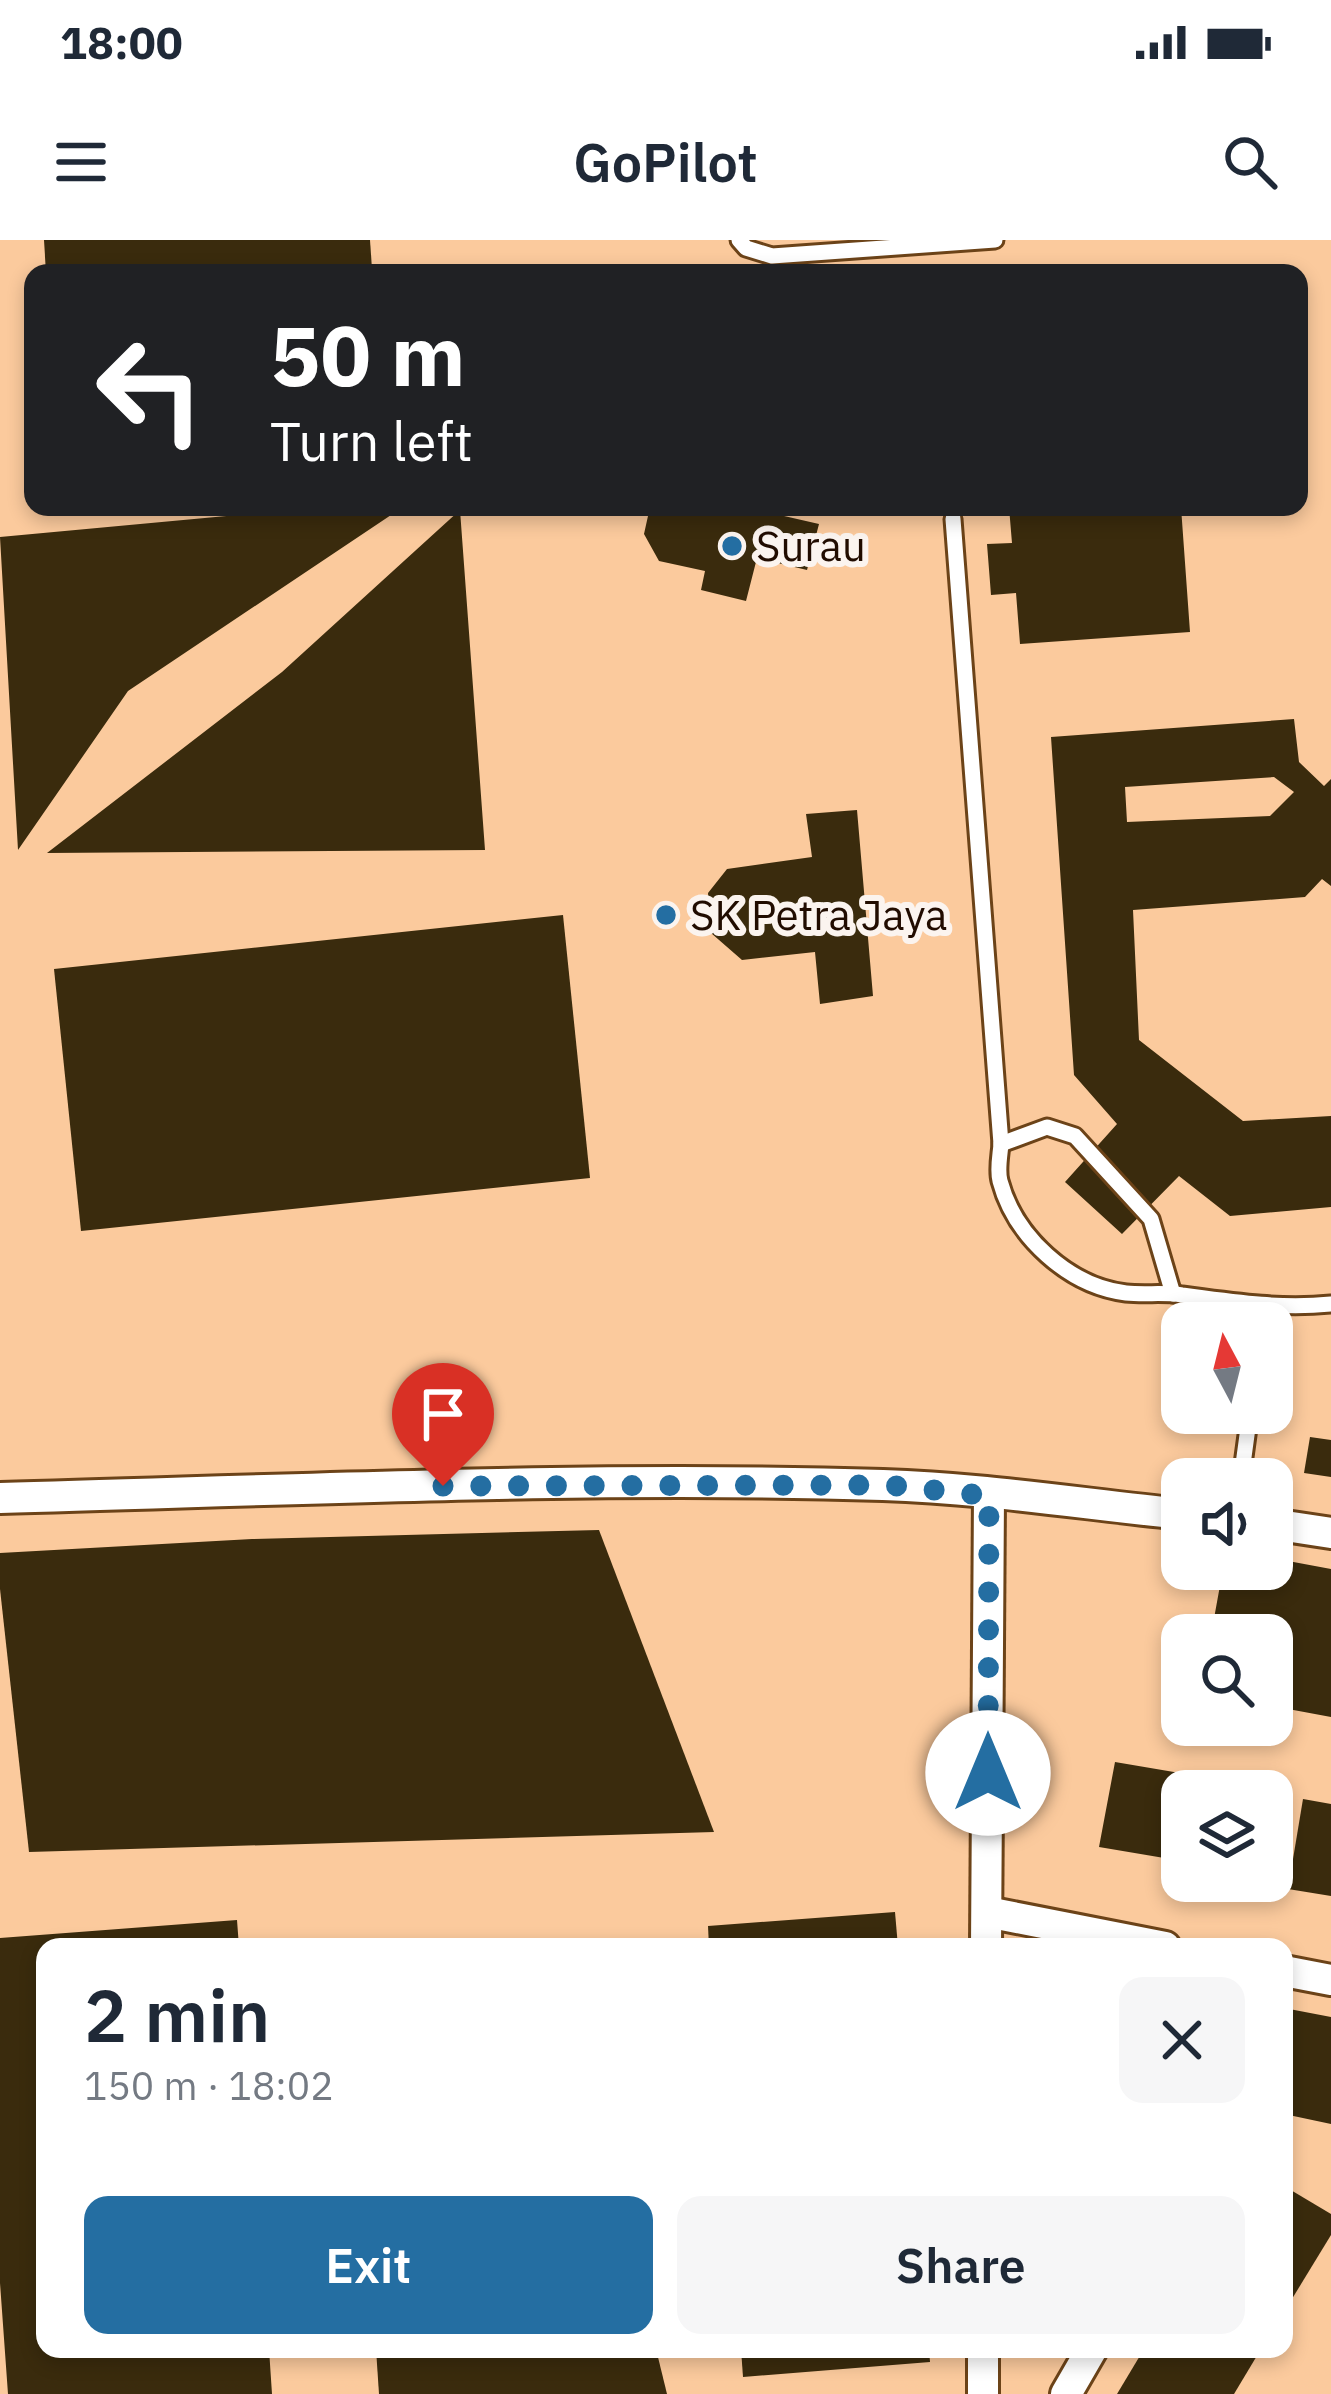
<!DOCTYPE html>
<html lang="en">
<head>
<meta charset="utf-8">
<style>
	body { margin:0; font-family:"IBM Plex Sans",sans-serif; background:#f6f6f7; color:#1f2937; height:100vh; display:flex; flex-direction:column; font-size:45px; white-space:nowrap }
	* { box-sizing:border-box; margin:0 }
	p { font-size:39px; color:#747a83 }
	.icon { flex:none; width:66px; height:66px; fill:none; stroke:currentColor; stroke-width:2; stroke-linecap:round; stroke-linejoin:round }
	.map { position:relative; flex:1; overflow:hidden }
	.details { position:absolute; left:36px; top:1698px; width:1257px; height:420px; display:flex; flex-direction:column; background:#fff; border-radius:24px; box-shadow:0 6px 18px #0003 }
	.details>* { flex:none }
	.hud { position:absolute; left:24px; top:24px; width:1284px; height:252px; border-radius:24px; box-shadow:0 6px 18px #0003; background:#202124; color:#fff; overflow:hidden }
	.needle { width:78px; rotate:353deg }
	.tools { position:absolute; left:1161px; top:1062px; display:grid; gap:24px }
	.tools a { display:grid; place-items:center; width:132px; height:132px; border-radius:24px; background:#fff; box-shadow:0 6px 18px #0003; font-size:60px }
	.pin { position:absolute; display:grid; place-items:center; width:102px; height:102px; color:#fff; margin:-123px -51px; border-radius:50% 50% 50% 0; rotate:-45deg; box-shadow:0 0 12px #0007 }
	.pin .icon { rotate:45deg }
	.me { position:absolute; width:132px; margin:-66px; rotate:0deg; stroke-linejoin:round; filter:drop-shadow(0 0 9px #0008) }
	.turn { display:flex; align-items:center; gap:42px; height:252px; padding:0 48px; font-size:54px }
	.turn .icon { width:156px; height:156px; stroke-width:2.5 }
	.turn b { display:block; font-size:84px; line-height:102px }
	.round { display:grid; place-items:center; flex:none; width:126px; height:126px; border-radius:24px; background:#f6f6f7 }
	.summary { display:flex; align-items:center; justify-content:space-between; height:204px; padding:0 48px }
	h1 { font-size:72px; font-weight:600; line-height:90px }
	.button { display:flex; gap:24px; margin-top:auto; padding:24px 48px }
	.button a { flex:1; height:138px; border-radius:24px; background:#246ea2; color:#fff; font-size:48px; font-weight:600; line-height:138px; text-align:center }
	.button a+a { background:#f6f6f7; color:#1f2937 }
	.status { display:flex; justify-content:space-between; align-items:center; height:84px; padding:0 60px; background:#fff; direction:ltr }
	.status svg { height:33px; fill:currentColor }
	header { display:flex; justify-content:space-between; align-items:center; height:156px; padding:0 48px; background:#fff; font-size:54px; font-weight:600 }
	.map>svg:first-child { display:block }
	.building { fill:#3a2b0d; fill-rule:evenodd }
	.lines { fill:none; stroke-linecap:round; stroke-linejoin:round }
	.lane-casing { stroke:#6c4318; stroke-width:21 }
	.street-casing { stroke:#6c4318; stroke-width:36 }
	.lane { stroke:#fff; stroke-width:15 }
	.street { stroke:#fff; stroke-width:30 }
	.route { stroke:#246ea2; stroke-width:21; stroke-dasharray:0 37.8 }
	.poi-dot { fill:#246ea2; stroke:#fbf4ef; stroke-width:4.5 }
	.labels { text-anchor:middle; stroke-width:12; stroke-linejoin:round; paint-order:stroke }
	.poi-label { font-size:42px; fill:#210c00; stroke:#fbf4ef; text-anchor:start }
</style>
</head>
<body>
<div class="status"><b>18:00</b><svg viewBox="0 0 49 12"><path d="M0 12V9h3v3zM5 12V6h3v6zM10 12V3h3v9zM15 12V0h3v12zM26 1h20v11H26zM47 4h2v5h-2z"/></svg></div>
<header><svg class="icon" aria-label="menu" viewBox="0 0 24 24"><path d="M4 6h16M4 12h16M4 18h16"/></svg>GoPilot<svg class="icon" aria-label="search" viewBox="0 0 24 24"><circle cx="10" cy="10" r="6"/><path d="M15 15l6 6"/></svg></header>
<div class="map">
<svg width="1331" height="2154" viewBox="0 0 1331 2154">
	<rect width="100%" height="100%" fill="#fbca9d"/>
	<!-- building -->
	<g class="building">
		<path d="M44,0H370L372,29L317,33H46Z"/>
		<path d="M322,267H403L128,451L18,610L0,297Z"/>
		<path d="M650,267H773L771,273L819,284L807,330L757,318L746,361L701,350L705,331L659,321L644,294Z"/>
		<path d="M1009,267H1181L1190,392L1020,404L1016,353L991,355L987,304L1012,303Z"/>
		<path d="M460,270L485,610L47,613L282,432Z"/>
		<path d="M1294,479L1299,522L1324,546L1331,539V646L1322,639L1305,657L1133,670L1139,800L1243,881L1331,876V967L1230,976L1179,936L1122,994L1065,942L1117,884L1074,835L1051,497ZM1274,537L1294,552L1270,576L1127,582L1125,547Z"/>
		<path d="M857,570L873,756L820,764L815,712L742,720L711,693L708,653L727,629L812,617L806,574Z"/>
		<path d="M563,675L590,938L81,991L54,729Z"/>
		<path d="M1310,1197L1331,1200V1237L1304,1233Z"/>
		<path d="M599,1290L714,1592L29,1612L0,1349V1313L252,1299Z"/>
		<path d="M1272,1318L1331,1329V1477L1272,1466V1395H1211L1223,1329H1272Z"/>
		<path d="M1115,1522L1227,1541L1226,1551H1182V1621L1099,1607Z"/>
		<path d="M1303,1559L1331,1564V1656L1288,1649Z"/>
		<path d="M895,1672L898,1707H709L708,1686Z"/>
		<path d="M237,1680L239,1707H45V2109H269L272,2154H8L0,2043V1698Z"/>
		<path d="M1284,1768L1331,1777V1884L1284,1874Z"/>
		<path d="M1284,1946L1331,1974V1995L1284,2072Z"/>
		<path d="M376,2109H656L667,2154H379Z"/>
		<path d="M741,2109H929L930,2122L743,2137Z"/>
		<path d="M1144,2109H1261L1234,2154H1117Z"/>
	</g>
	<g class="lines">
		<defs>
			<g id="lane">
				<path d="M739,0L746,8L772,16L995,0"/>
				<path d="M953,279L1001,904C1000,916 997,930 1000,941C1015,997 1069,1046 1126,1053C1145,1055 1164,1052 1182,1055C1234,1062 1280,1069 1331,1064"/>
				<path d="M1001,904L1047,887L1075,896L1151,979L1173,1054"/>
				<path d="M1241,1239L1250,1173"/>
			</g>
			<g id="street">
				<path d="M0,1258C294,1250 589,1236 883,1245C982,1248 1083,1264 1182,1274"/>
				<path d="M1272,1284L1331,1293"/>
				<path d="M987,1672L1165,1707"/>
				<path d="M986,1707L989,1255"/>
				<path d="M1284,1731L1331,1740"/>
				<path d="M983,2109V2154"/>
				<path d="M1066,2154L1092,2109"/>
			</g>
		</defs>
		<!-- lane casing -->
		<use href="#lane" class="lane-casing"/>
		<!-- street casing -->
		<use href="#street" class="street-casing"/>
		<!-- lane -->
		<use href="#lane" class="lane"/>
		<!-- street -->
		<use href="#street" class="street"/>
	</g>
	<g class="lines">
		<!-- route -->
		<path class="route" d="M443,1246L888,1245L989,1256L988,1533"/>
	</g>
	<!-- markers -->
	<g class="poi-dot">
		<circle cx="732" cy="306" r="12"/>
		<circle cx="666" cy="675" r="12"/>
	</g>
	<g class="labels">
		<!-- poi labels -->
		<g class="poi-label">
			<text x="756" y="321">Surau</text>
			<text x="690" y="690">SK Petra Jaya</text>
		</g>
	</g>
</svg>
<div class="tools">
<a><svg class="needle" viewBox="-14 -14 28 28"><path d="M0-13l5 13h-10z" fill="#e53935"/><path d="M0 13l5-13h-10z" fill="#747a83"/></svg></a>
<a><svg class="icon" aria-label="sound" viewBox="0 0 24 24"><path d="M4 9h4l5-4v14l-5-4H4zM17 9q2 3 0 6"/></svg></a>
<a><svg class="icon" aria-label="search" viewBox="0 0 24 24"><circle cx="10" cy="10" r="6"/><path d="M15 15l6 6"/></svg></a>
<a><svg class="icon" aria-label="layers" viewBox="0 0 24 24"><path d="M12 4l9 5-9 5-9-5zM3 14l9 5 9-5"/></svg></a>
</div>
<div class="pin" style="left:443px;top:1246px;background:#d93025"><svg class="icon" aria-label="arrive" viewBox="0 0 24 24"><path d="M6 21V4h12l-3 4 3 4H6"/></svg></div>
<svg class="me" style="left:988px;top:1533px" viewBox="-20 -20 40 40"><circle r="19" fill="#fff"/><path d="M0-13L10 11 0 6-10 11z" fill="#246ea2"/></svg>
<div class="hud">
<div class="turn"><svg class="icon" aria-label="left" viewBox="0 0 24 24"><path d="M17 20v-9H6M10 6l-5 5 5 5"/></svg><div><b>50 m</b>Turn left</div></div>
</div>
<section class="details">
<div class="summary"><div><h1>2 min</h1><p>150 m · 18:02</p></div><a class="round"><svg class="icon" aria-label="close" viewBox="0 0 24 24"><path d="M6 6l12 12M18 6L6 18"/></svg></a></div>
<div class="button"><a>Exit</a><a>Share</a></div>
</section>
</div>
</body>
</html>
